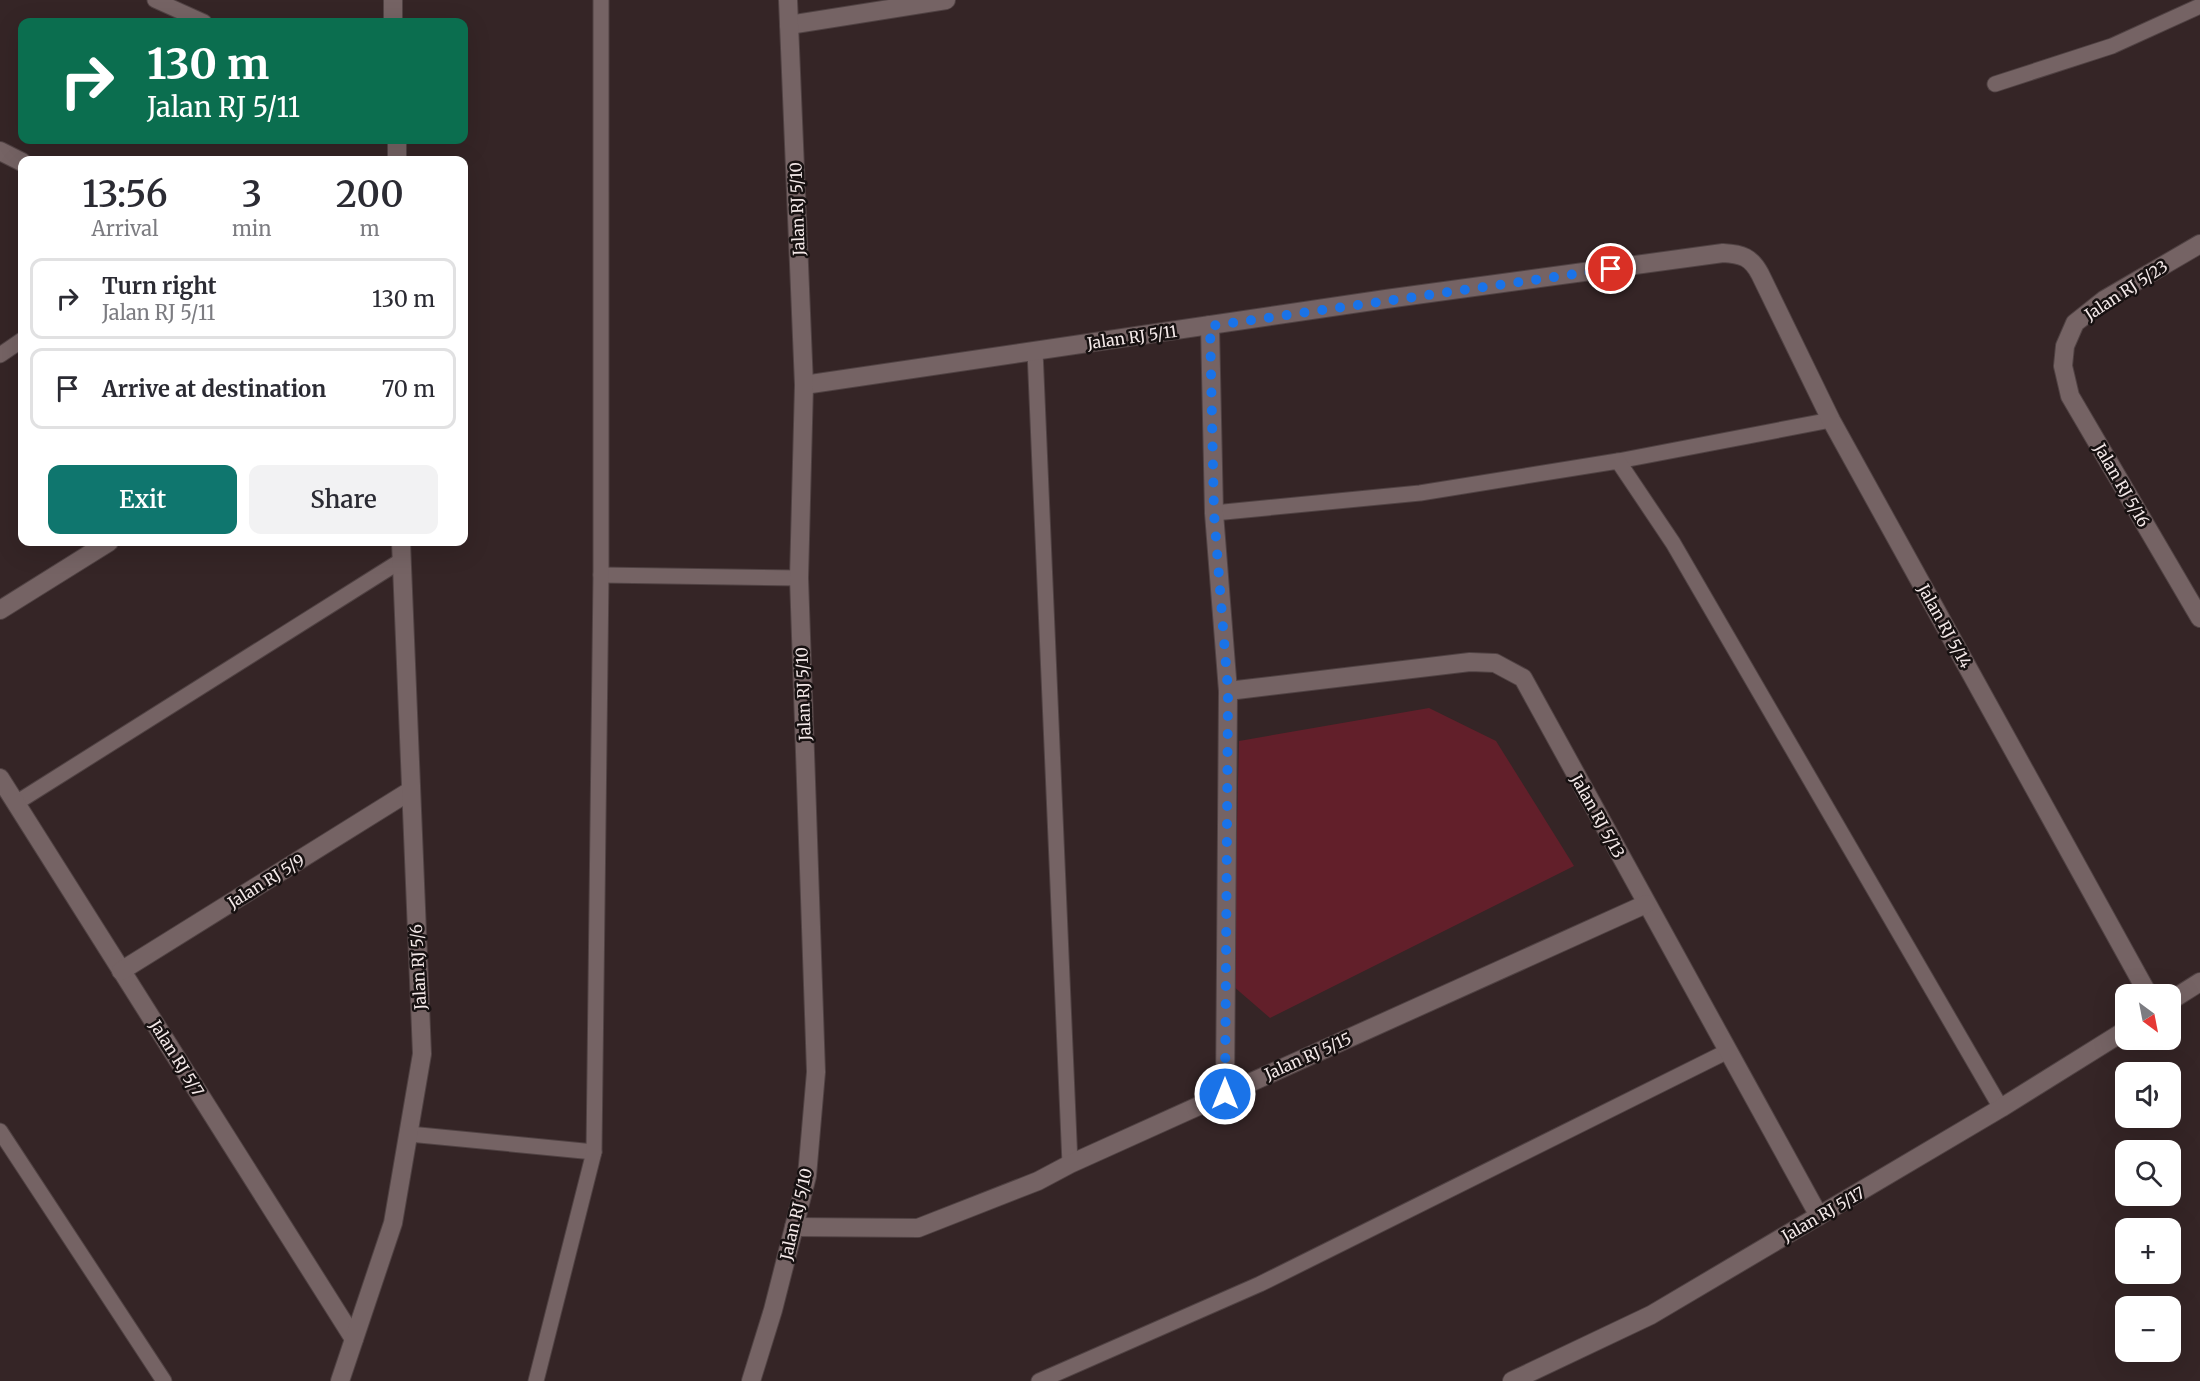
<!DOCTYPE html>
<html lang="en">
<head>
<meta charset="utf-8">
<style>
	body { margin:0; font-family:Merriweather,serif; background:#f2f2f3; color:#2b2b33; height:100vh; display:flex; flex-direction:column; font-size:22px; white-space:nowrap }
	* { box-sizing:border-box; margin:0 }
	p { font-size:20px; color:#7c7c81 }
	.icon { flex:none; width:33px; height:33px; fill:none; stroke:currentColor; stroke-width:2; stroke-linecap:round; stroke-linejoin:round }
	.map { position:relative; flex:1; overflow:hidden }
	.side { position:absolute; left:18px; top:156px; width:450px; height:390px; display:flex; flex-direction:column; background:#fff; border-radius:12px; box-shadow:0 6px 24px #0002 }
	.side>* { flex:none }
	.guide { position:absolute; left:18px; top:18px; width:450px; height:126px; border-radius:12px; box-shadow:0 6px 24px #0002; background:#0b6e4f; color:#fff; overflow:hidden }
	.needle { width:39px; rotate:148deg }
	.controls { position:absolute; left:2115px; top:984px; display:grid; gap:12px }
	.controls a { display:grid; place-items:center; width:66px; height:66px; border-radius:12px; background:#fff; box-shadow:0 6px 24px #0002; font-size:30px }
	.pin { position:absolute; display:grid; place-items:center; width:51px; height:51px; color:#fff; margin:-26px; border:3px solid #fff; border-radius:50%; box-shadow:0 2px 6px #0007 }
	.me { position:absolute; width:66px; margin:-33px; rotate:0deg; stroke-linejoin:round; filter:drop-shadow(0 0 4px #0008) }
	.turn { display:flex; align-items:center; gap:21px; height:126px; padding:0 30px; font-size:27px }
	.turn .icon { width:78px; height:78px; stroke-width:2.5 }
	.turn b { display:block; font-size:42px; line-height:51px }
	.eta { display:flex; justify-content:space-evenly; align-items:center; height:102px; text-align:center }
	.eta b { font-size:36px; font-weight:600; line-height:42px }
	.action { display:flex; gap:12px; margin-top:auto; padding:12px 30px }
	.action a { flex:1; height:69px; border-radius:12px; background:#0f766e; color:#fff; font-size:24px; font-weight:600; line-height:69px; text-align:center }
	.action a+a { background:#f2f2f3; color:#2b2b33 }
	ul { padding:0; list-style:none }
	li { display:flex; align-items:center; gap:18px; height:81px; margin:0 12px 9px; padding:0 18px; border:3px solid #e1e1e2; border-radius:12px }
	li div { flex:1 }
	li b { display:block; font-size:22px }
	li em { font-style:normal }
	.map>svg:first-child { display:block }
	.park { fill:#621f2a }
	.lines { fill:none; stroke-linecap:round; stroke-linejoin:round }
	.lane-casing { stroke:#504243; stroke-width:17 }
	.street-casing { stroke:#504243; stroke-width:20 }
	.lane { stroke:#756364; stroke-width:15 }
	.street { stroke:#756364; stroke-width:18 }
	.route { stroke:#1a73e8; stroke-width:10; stroke-dasharray:0 18 }
	.labels { text-anchor:middle; stroke-width:5; stroke-linejoin:round; paint-order:stroke }
	.street-label { font-size:16px; fill:#f3e8e8; stroke:#171111 }
</style>
</head>
<body>
<div class="map">
<svg width="2200" height="1381" viewBox="0 0 2200 1381">
	<rect width="100%" height="100%" fill="#352526"/>
	<!-- park -->
	<path class="park" d="M1429,708L1496,741L1574,866L1270,1018L1233,986L1239,741Z"/>
	<g class="lines">
		<defs>
			<g id="lane">
				<path d="M155,0L204,22"/>
				<path d="M1995,84L2112,46L2200,6"/>
				<path d="M1035,351L1070,1164"/>
				<path d="M0,355L22,340"/>
				<path d="M1618,461L1831,420"/>
				<path d="M1214,513L1420,493L1618,461L1673,543L2001,1108"/>
				<path d="M601,575L799,578"/>
				<path d="M16,803L402,560"/>
				<path d="M0,1131L164,1381"/>
				<path d="M409,1134L594,1152"/>
				<path d="M536,1381L594,1152L601,575V0"/>
				<path d="M1039,1381L1260,1284L1728,1051"/>
			</g>
			<g id="street">
				<path d="M393,0V22"/>
				<path d="M789,25L946,0"/>
				<path d="M397,140V160"/>
				<path d="M0,151L22,162"/>
				<path d="M2200,244L2104,300L2075,323L2065,346L2063,366L2070,396L2200,618"/>
				<path d="M1210,325L1214,513L1228,691L1225,1094"/>
				<path d="M804,385L1386,299L1723,253C1742,254 1751,257 1760,274L1831,420L2148,994"/>
				<path d="M0,610L109,542"/>
				<path d="M1228,691L1470,662L1495,663L1523,678L1819,1216"/>
				<path d="M0,778L354,1339"/>
				<path d="M121,971L410,791"/>
				<path d="M2170,1001L2200,982"/>
				<path d="M794,1227L918,1228L1038,1181L1070,1164L1646,904"/>
				<path d="M340,1381L393,1223L422,1054L401,542"/>
				<path d="M751,1381L773,1310L807,1176L816,1072L799,578L804,385L788,0"/>
				<path d="M1512,1381L1651,1315L2001,1108L2126,1030"/>
			</g>
		</defs>
		<!-- lane casing -->
		<use href="#lane" class="lane-casing"/>
		<!-- street casing -->
		<use href="#street" class="street-casing"/>
		<!-- lane -->
		<use href="#lane" class="lane"/>
		<!-- street -->
		<use href="#street" class="street"/>
	</g>
	<g class="lines">
		<!-- route -->
		<path class="route" d="M1225,1094L1228,691L1214,513L1210,326L1611,269"/>
	</g>
	<g class="labels">
		<!-- street labels -->
		<g class="street-label">
			<text transform="translate(797 209) rotate(-92)" y="6">Jalan RJ 5/10</text>
			<text transform="translate(2126 290) rotate(-33)" y="6">Jalan RJ 5/23</text>
			<text transform="translate(1132 337) rotate(-8)" y="6">Jalan RJ 5/11</text>
			<text transform="translate(2122 485) rotate(60)" y="6">Jalan RJ 5/16</text>
			<text transform="translate(1945 626) rotate(61)" y="6">Jalan RJ 5/14</text>
			<text transform="translate(803 694) rotate(-92)" y="6">Jalan RJ 5/10</text>
			<text transform="translate(1598 816) rotate(61)" y="6">Jalan RJ 5/13</text>
			<text transform="translate(266 881) rotate(-32)" y="6">Jalan RJ 5/9</text>
			<text transform="translate(418 967) rotate(-93)" y="6">Jalan RJ 5/6</text>
			<text transform="translate(1308 1056) rotate(-24)" y="6">Jalan RJ 5/15</text>
			<text transform="translate(177 1058) rotate(58)" y="6">Jalan RJ 5/7</text>
			<text transform="translate(796 1214) rotate(-77)" y="6">Jalan RJ 5/10</text>
			<text transform="translate(1823 1214) rotate(-30)" y="6">Jalan RJ 5/17</text>
		</g>
	</g>
</svg>
<div class="controls">
<a><svg class="needle" viewBox="-14 -14 28 28"><path d="M0-13l5 13h-10z" fill="#e53935"/><path d="M0 13l5-13h-10z" fill="#7c7c81"/></svg></a>
<a><svg class="icon" aria-label="sound" viewBox="0 0 24 24"><path d="M4 9h4l5-4v14l-5-4H4zM17 9q2 3 0 6"/></svg></a>
<a><svg class="icon" aria-label="search" viewBox="0 0 24 24"><circle cx="10" cy="10" r="6"/><path d="M15 15l6 6"/></svg></a>
<a>+</a>
<a>−</a>
</div>
<div class="pin" style="left:1611px;top:269px;background:#d93025"><svg class="icon" aria-label="arrive" viewBox="0 0 24 24"><path d="M6 21V4h12l-3 4 3 4H6"/></svg></div>
<svg class="me" style="left:1225px;top:1094px" viewBox="-20 -20 40 40"><circle r="17" fill="#1a73e8" stroke="#fff" stroke-width="3"/><path d="M0-11L8 9 0 5-8 9z" fill="#fff"/></svg>
<div class="guide">
<div class="turn"><svg class="icon" aria-label="right" viewBox="0 0 24 24"><path d="M7 20v-9h11M14 6l5 5-5 5"/></svg><div><b>130 m</b>Jalan RJ 5/11</div></div>
</div>
<section class="side">
<div class="eta">
<div><b>13:56</b><p>Arrival</p></div>
<div><b>3</b><p>min</p></div>
<div><b>200</b><p>m</p></div>
</div>
<ul>
<li><svg class="icon" aria-label="right" viewBox="0 0 24 24"><path d="M7 20v-9h11M14 6l5 5-5 5"/></svg><div><b>Turn right</b><p>Jalan RJ 5/11</p></div><em>130 m</em></li>
<li><svg class="icon" aria-label="arrive" viewBox="0 0 24 24"><path d="M6 21V4h12l-3 4 3 4H6"/></svg><div><b>Arrive at destination</b></div><em>70 m</em></li>
</ul>
<div class="action"><a>Exit</a><a>Share</a></div>
</section>
</div>
</body>
</html>
